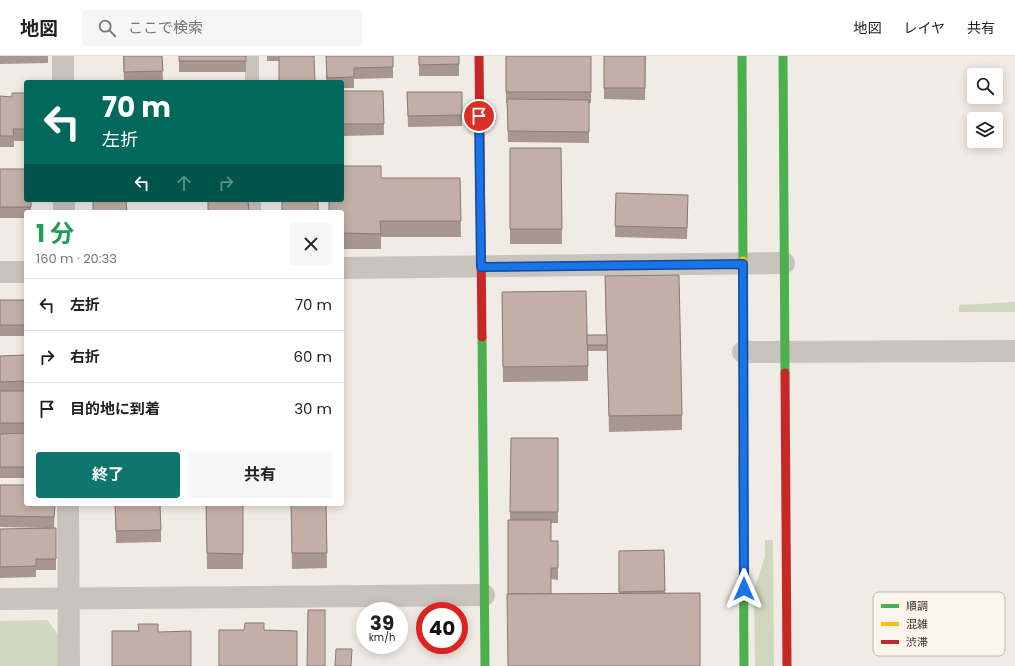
<!DOCTYPE html>
<html lang="ja">
<head>
<meta charset="utf-8">
<style>
	body { margin:0; font-family:Poppins,"Noto Sans JP",sans-serif; background:#f6f6f6; color:#222; height:100vh; display:flex; flex-direction:column; font-size:15px; white-space:nowrap }
	* { box-sizing:border-box; margin:0 }
	p { font-size:13px; color:#767676 }
	.icon { flex:none; width:22px; height:22px; fill:none; stroke:currentColor; stroke-width:2; stroke-linecap:round; stroke-linejoin:round }
	.map { position:relative; flex:1; overflow:hidden }
	.side { position:absolute; left:24px; top:154px; width:320px; height:296px; display:flex; flex-direction:column; background:#fff; border-radius:4px; box-shadow:0 2px 10px #0003 }
	.side>* { flex:none }
	.top-card { position:absolute; left:24px; top:24px; width:320px; height:122px; border-radius:4px; box-shadow:0 2px 10px #0003; background:#00695c; color:#fff; overflow:hidden }
	.tools { position:absolute; left:967px; top:12px; display:grid; gap:8px }
	.tools a { display:grid; place-items:center; width:36px; height:36px; border-radius:4px; background:#fff; box-shadow:0 2px 10px #0003; font-size:20px }
	.speed { position:absolute; left:356px; top:546px; display:flex; gap:8px; font-size:20px; font-weight:700; text-align:center }
	.speed>* { display:grid; place-content:center; width:52px; height:52px; border-radius:50%; background:#fff; box-shadow:0 2px 10px #0003; line-height:1 }
	.speed small { font-size:10px; font-weight:400 }
	.speed .limit { border:6px solid #d22; background:#fff; color:#111 }
	.pin { position:absolute; display:grid; place-items:center; width:34px; height:34px; color:#fff; margin:-17px; border:2px solid #fff; border-radius:50%; box-shadow:0 1px 4px #0007 }
	.me { position:absolute; width:44px; margin:-22px; rotate:0deg; stroke-linejoin:round; filter:drop-shadow(0 0 3px #0008) }
	.turn { display:flex; align-items:center; gap:14px; height:84px; padding:0 12px; font-size:18px }
	.turn .icon { width:52px; height:52px; stroke-width:2.5 }
	.turn b { display:block; font-size:28px; line-height:34px }
	.lanes { display:flex; align-items:center; height:38px; padding:0 12px; background:#0003; justify-content:center; gap:20px; direction:ltr }
	.lanes .off { opacity:.35 }
	.round { display:grid; place-items:center; flex:none; width:42px; height:42px; border-radius:4px; background:#f6f6f6 }
	.headline { display:flex; align-items:center; justify-content:space-between; height:68px; padding:0 12px }
	h1 { font-size:24px; font-weight:700; line-height:30px; color:#1e9e55 }
	.primary-button { display:flex; gap:8px; margin-top:auto; padding:8px 12px }
	.primary-button a { flex:1; height:46px; border-radius:4px; background:#0f766e; color:#fff; font-size:16px; font-weight:700; line-height:46px; text-align:center }
	.primary-button a+a { background:#f6f6f6; color:#222 }
	ul { padding:0; list-style:none }
	li { display:flex; align-items:center; gap:12px; height:52px; padding:0 12px; border-top:1px solid #e0e0e0 }
	li div { flex:1 }
	li b { display:block; font-size:15px }
	li em { font-style:normal }
	header { display:flex; align-items:center; gap:24px; box-sizing:border-box; height:56px; padding:0 20px; background:#fff; border-bottom:1px solid #e0e0e0 }
	header strong { font-size:19px }
	nav { display:flex; gap:22px; margin-inline-start:auto; font-size:14px }
	.search { width:280px; height:36px; background:#f6f6f6; display:flex; align-items:center; gap:10px; box-sizing:border-box; padding:0 14px; border-radius:4px; color:#767676; font-size:15px }
	.map>svg:first-child { display:block }
	.green { fill:#d1d6bf }
	.lines { fill:none; stroke-linecap:round; stroke-linejoin:round }
	.lane { stroke:#c9c3be; stroke-width:14 }
	.street { stroke:#c9c3be; stroke-width:22 }
	.fast { stroke:#4caf50; stroke-width:9 }
	.slow { stroke:#ffc107; stroke-width:9 }
	.jam { stroke:#c62828; stroke-width:9 }
	.wall { fill:#a89690 }
	.building { fill:#c3afa7; stroke:#887a75 }
	.route-casing { stroke:#114b97; stroke-width:10 }
	.route { stroke:#1a73e8; stroke-width:7 }
	.key { fill:#fbf5ee; stroke:#c1bab4; stroke-width:1 }
	.key-label { font-size:11px; fill:#3b302b }
</style>
</head>
<body>
<header>
<strong>地図</strong>
<div class="search"><svg class="icon" aria-label="search" viewBox="0 0 24 24"><circle cx="10" cy="10" r="6"/><path d="M15 15l6 6"/></svg>ここで検索</div>
<nav><a>地図</a><a>レイヤ</a><a>共有</a></nav>
</header>
<div class="map">
<svg width="1015" height="610" viewBox="0 0 1015 610">
	<rect width="100%" height="100%" fill="#f0ebe5"/>
	<!-- green -->
	<g class="green">
		<path d="M1015,246V256H959V249Z"/>
		<path d="M765,484H773L774,610H755L754,535L765,500Z"/>
		<path d="M47,564L63,585V610H0V565Z"/>
	</g>
	<g class="lines">
		<!-- lane -->
		<g class="lane">
			<path d="M252,0V26"/>
			<path d="M254,144V156"/>
		</g>
		<!-- street -->
		<g class="street">
			<path d="M63,0V26"/>
			<path d="M64,144V156"/>
			<path d="M342,212L784,207"/>
			<path d="M0,216H26"/>
			<path d="M743,296L1015,295"/>
			<path d="M68,448L69,610"/>
			<path d="M0,543L484,539"/>
		</g>
		<!-- fast -->
		<g class="fast">
			<path d="M742,0L743,205"/>
			<path d="M783,0L785,317"/>
			<path d="M482,281L485,610"/>
			<path d="M743,403L744,610"/>
		</g>
		<!-- slow -->
		<path class="slow" d="M743,205V403"/>
		<!-- jam -->
		<g class="jam">
			<path d="M479,0L482,281"/>
			<path d="M785,317L787,610"/>
		</g>
	</g>
	<!-- wall -->
	<g class="wall">
		<path d="M0,0H48V7L0,8Z"/>
		<path d="M123,0H162L163,26H99L124,25Z"/>
		<rect x="179" y="0" width="67" height="16"/>
		<path d="M267,0H314L279,5H267Z"/>
		<path d="M326,0H393V22L354,23V32H342V26H326Z"/>
		<rect x="419" y="0" width="40" height="20"/>
		<path d="M506,0H591V47H589V87L508,86L507,47H506Z"/>
		<path d="M604,0H646L645,44L604,43Z"/>
		<path d="M342,35H383L384,79L342,80Z"/>
		<path d="M407,36H462V70L408,71Z"/>
		<path d="M0,40L26,44V91V85H14V91H0Z"/>
		<path d="M510,92H561L562,188H510Z"/>
		<path d="M0,113L31,144V156H26V162H0Z"/>
		<path d="M381,122H460L461,181H381V193H342V156Z"/>
		<path d="M616,137L688,150L687,183L615,181Z"/>
		<path d="M605,220L682,359V374L609,376L607,295H588V325L503,326L502,236L587,279H606Z"/>
		<rect x="0" y="244" width="26" height="36"/>
		<path d="M26,299V422H0V300Z"/>
		<path d="M511,382H558V467H551V485H558V524L551,523V538L619,537V495L664,494L665,537H700V610H508V464H510Z"/>
		<path d="M0,429L55,448L54,472H56V514H36V521L0,522V473L47,472L0,471Z"/>
		<path d="M115,448L161,474V486L116,487Z"/>
		<path d="M206,448H243V513H207Z"/>
		<path d="M291,448H326L327,512L292,513Z"/>
	</g>
	<!-- building -->
	<g class="building">
		<path d="M124,0H162L163,15L124,16Z"/>
		<rect x="179" y="0" width="67" height="5"/>
		<path d="M279,0H314L315,26H279Z"/>
		<path d="M326,0H393V11L354,12V21L327,22Z"/>
		<path d="M419,0H459V8L419,9Z"/>
		<rect x="506" y="0" width="85" height="36"/>
		<rect x="604" y="0" width="41" height="32"/>
		<rect x="99" y="25" width="54" height="1"/>
		<path d="M342,35H383L384,68H342Z"/>
		<path d="M407,36H462V59L408,60Z"/>
		<path d="M12,37H26V80V73H13L14,80H0V40L12,41Z"/>
		<path d="M507,43L589,44V76L508,75Z"/>
		<path d="M510,92H561L562,173H510Z"/>
		<path d="M342,110H381V122H460L461,165H380L381,178L342,177V156H329V144H342Z"/>
		<path d="M0,113H26V144H31V151H0Z"/>
		<path d="M616,137L688,139L687,172L615,170Z"/>
		<path d="M93,144H126L127,156H93Z"/>
		<path d="M208,144H242V145H248L249,156H208Z"/>
		<rect x="282" y="144" width="36" height="12"/>
		<path d="M679,219L682,359L609,360L605,220Z"/>
		<path d="M586,235L588,310L503,311L502,236Z"/>
		<rect x="0" y="244" width="26" height="25"/>
		<rect x="587" y="279" width="20" height="10"/>
		<path d="M26,299V325L0,326V300Z"/>
		<rect x="0" y="335" width="26" height="32"/>
		<path d="M26,377V411H0V378Z"/>
		<path d="M511,382H558V456H510Z"/>
		<path d="M0,429H26V448H55L54,461L0,460Z"/>
		<path d="M115,448H160L161,474L116,475Z"/>
		<path d="M206,448H243V498L207,497Z"/>
		<path d="M291,448H326L327,497H292Z"/>
		<path d="M508,464H551V485H558V512H551V538H508Z"/>
		<path d="M56,472V503H36V510L0,511V473Z"/>
		<path d="M664,494L665,535L619,536V495Z"/>
		<path d="M700,537V610H508L507,538Z"/>
		<path d="M308,554H325V610H307Z"/>
		<path d="M245,567H264V574L297,575V610H219V574H244Z"/>
		<path d="M138,568H158V576L191,575V610H112V575H139Z"/>
		<path d="M336,593H352L351,610H335Z"/>
	</g>
	<g class="lines">
		<defs>
			<path id="route" d="M479,60L481,211L743,208L744,533"/>
		</defs>
		<!-- route casing -->
		<use href="#route" class="route-casing"/>
		<!-- route -->
		<use href="#route" class="route"/>
	</g>
	<!-- legend -->
	<rect x="873" y="536" width="132" height="64" rx="6" class="key"/>
	<rect x="881" y="548" width="18" height="4" fill="#4caf50"/>
	<rect x="881" y="566" width="18" height="4" fill="#ffc107"/>
	<rect x="881" y="584" width="18" height="4" fill="#c62828"/>
	<g class="key-label">
		<text x="906" y="554">順調</text>
		<text x="906" y="572">混雑</text>
		<text x="906" y="590">渋滞</text>
	</g>
</svg>
<div class="tools">
<a><svg class="icon" aria-label="search" viewBox="0 0 24 24"><circle cx="10" cy="10" r="6"/><path d="M15 15l6 6"/></svg></a>
<a><svg class="icon" aria-label="layers" viewBox="0 0 24 24"><path d="M12 4l9 5-9 5-9-5zM3 14l9 5 9-5"/></svg></a>
</div>
<div class="speed"><div>39<small>km/h</small></div><div class="limit">40</div></div>
<div class="pin" style="left:479px;top:60px;background:#d93025"><svg class="icon" aria-label="arrive" viewBox="0 0 24 24"><path d="M6 21V4h12l-3 4 3 4H6"/></svg></div>
<svg class="me" style="left:744px;top:533px" viewBox="-20 -20 40 40"><path d="M0-17L14 15 0 8-14 15z" fill="#1a73e8" stroke="#fff" stroke-width="4"/></svg>
<div class="top-card">
<div class="turn"><svg class="icon" aria-label="left" viewBox="0 0 24 24"><path d="M17 20v-9H6M10 6l-5 5 5 5"/></svg><div><b>70 m</b>左折</div></div>
<div class="lanes"><svg class="icon" aria-label="left" viewBox="0 0 24 24"><path d="M17 20v-9H6M10 6l-5 5 5 5"/></svg><svg class="icon off" aria-label="ahead" viewBox="0 0 24 24"><path d="M12 20V5M6 11l6-6 6 6"/></svg><svg class="icon off" aria-label="right" viewBox="0 0 24 24"><path d="M7 20v-9h11M14 6l5 5-5 5"/></svg></div>
</div>
<section class="side">
<div class="headline"><div><h1>1 分</h1><p>160 m · 20:33</p></div><a class="round"><svg class="icon" aria-label="close" viewBox="0 0 24 24"><path d="M6 6l12 12M18 6L6 18"/></svg></a></div>
<ul>
<li><svg class="icon" aria-label="left" viewBox="0 0 24 24"><path d="M17 20v-9H6M10 6l-5 5 5 5"/></svg><div><b>左折</b></div><em>70 m</em></li>
<li><svg class="icon" aria-label="right" viewBox="0 0 24 24"><path d="M7 20v-9h11M14 6l5 5-5 5"/></svg><div><b>右折</b></div><em>60 m</em></li>
<li><svg class="icon" aria-label="arrive" viewBox="0 0 24 24"><path d="M6 21V4h12l-3 4 3 4H6"/></svg><div><b>目的地に到着</b></div><em>30 m</em></li>
</ul>
<div class="primary-button"><a>終了</a><a>共有</a></div>
</section>
</div>
</body>
</html>
